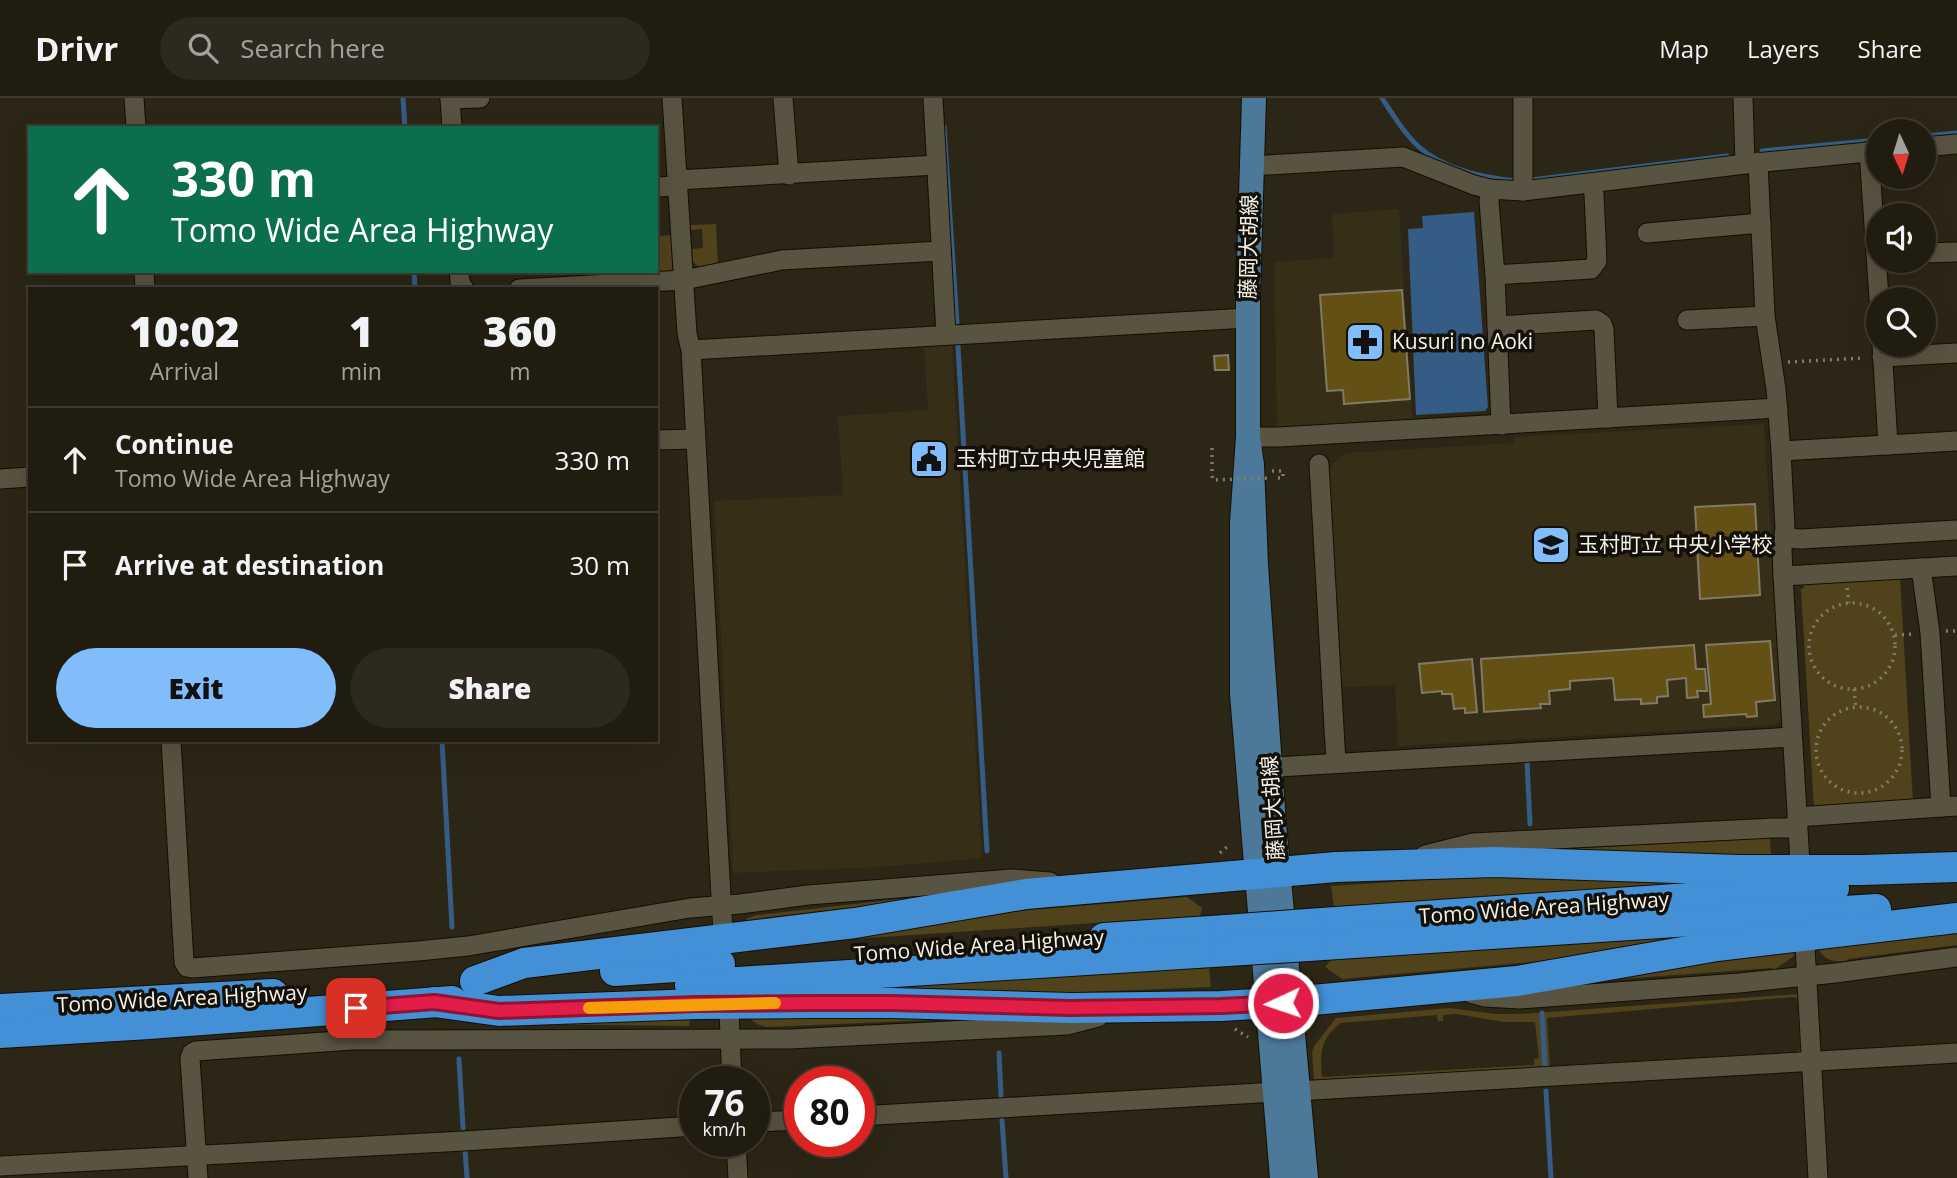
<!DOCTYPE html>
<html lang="en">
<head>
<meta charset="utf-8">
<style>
	body { margin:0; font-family:"Open Sans","Noto Sans JP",sans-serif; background:#2d291e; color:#f1f3f6; height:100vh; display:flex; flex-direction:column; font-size:26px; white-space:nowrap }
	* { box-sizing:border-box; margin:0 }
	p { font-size:23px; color:#a2a19f }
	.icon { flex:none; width:38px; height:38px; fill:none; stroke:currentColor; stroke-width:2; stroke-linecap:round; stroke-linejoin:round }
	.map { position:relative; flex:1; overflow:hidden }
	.side { position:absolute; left:28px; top:189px; width:630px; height:455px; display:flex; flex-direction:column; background:#211c10; border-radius:0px; box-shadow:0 7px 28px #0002,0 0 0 2px #3e3a30 }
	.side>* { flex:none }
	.top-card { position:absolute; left:28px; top:28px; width:630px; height:147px; border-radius:0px; box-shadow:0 7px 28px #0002,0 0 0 2px #3e3a30; background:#0b6e4f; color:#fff; overflow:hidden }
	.needle { width:46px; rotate:176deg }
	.tools { position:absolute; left:1866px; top:21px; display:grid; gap:14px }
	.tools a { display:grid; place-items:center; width:70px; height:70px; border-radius:50%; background:#211c10; box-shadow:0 7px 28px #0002,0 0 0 2px #3e3a30; font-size:35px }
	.speed { position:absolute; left:679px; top:968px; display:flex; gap:14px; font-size:35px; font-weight:700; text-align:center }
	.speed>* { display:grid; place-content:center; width:91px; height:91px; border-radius:50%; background:#211c10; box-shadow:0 7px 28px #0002,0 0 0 2px #3e3a30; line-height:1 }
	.speed small { font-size:18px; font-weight:400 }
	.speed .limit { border:10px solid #d22; background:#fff; color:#111 }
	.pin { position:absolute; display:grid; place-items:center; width:60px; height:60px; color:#fff; margin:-30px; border-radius:14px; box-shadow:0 4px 10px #0006 }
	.me { position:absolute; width:77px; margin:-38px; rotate:267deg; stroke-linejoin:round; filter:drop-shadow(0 0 5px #0008) }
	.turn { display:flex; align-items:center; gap:24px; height:147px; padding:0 28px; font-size:32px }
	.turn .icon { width:91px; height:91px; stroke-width:2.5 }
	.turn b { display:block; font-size:49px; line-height:60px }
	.eta { display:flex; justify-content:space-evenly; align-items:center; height:119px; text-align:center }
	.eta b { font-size:42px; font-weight:800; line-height:49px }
	.cta { display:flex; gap:14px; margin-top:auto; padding:14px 28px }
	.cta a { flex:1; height:80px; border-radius:42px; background:#80bdfa; color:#111; font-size:28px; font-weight:800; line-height:80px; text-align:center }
	.cta a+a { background:#2d291e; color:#f1f3f6 }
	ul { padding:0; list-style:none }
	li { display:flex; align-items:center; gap:21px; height:105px; padding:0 28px; border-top:2px solid #3e3a30 }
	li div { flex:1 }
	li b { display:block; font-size:26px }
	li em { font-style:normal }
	header { display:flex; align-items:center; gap:42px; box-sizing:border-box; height:98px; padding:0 35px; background:#211c10; border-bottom:2px solid #3e3a30 }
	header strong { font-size:33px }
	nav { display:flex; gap:38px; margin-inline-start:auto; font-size:24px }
	.search { width:490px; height:63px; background:#2d291e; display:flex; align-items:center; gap:18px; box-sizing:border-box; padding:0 24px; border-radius:38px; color:#a2a19f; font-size:26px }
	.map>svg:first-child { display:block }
	.built { fill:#372e17 }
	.green { fill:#50421b; fill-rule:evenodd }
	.water { fill:#345c84 }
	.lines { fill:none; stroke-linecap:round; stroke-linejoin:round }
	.stream { stroke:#345c84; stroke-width:5 }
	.building { fill:#635015; stroke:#817a67; stroke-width:2 }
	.minor-casing { stroke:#150f02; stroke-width:21 }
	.major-casing { stroke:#150f02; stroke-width:26 }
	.highway-casing { stroke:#150f02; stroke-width:32 }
	.path { stroke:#817c6e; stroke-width:3.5; stroke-dasharray:2 5; stroke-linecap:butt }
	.minor { stroke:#595341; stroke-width:19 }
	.major { stroke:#4c789a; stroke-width:24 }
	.highway { stroke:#4490d6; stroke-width:30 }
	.highway-bridge-casing { stroke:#150f02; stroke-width:32; stroke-linecap:butt }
	.path-bridge { stroke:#817c6e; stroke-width:3.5; stroke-dasharray:2 5; stroke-linecap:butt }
	.highway-bridge { stroke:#4490d6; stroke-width:30 }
	.route-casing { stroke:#92132f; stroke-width:18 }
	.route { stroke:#e11d48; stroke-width:12 }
	.slow { stroke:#f59e0b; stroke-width:12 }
	.labels { text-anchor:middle; stroke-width:7; stroke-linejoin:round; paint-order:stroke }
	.street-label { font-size:21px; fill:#f5f1e7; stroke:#121008 }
	.poi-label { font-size:21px; fill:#f5f1e7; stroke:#121008; text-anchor:start }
</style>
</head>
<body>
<header>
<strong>Drivr</strong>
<div class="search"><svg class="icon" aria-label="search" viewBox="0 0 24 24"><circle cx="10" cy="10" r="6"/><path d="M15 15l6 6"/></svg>Search here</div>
<nav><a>Map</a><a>Layers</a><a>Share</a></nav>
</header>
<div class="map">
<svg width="1957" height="1080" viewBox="0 0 1957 1080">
	<rect width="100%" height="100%" fill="#2c2616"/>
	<!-- built -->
	<g class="built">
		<path d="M1399,111L1412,322L1278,330L1277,327L1274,164L1334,160L1332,116Z"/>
		<path d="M952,245L982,760L880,769L733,775L714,403L843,397L838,318L928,312L924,247Z"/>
		<path d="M1764,326L1783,621L1775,627L1398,648L1395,587L1339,589L1327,372L1345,355L1514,345V339Z"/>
	</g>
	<!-- green -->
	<g class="green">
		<path d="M716,126L718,170L705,174L693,164L692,151L703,150L702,131L691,132V127Z"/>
		<path d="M678,137L681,165L670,176H653V173H656V138Z"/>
		<path d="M1900,479L1913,704L1814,710L1801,491L1804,490V485Z"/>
		<path d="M1770,740L1771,759L1578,757V747H1583L1584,750Z"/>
		<path d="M1505,777V780L1721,784L1450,804L1448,801L1334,809L1331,788Z"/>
		<path d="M1005,789L742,826L748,820L757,817L907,800L909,796Z"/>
		<path d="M1187,799L1202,810L1200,818L837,842L995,815Z"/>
		<path d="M1957,829V847L1848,861L1845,864C1833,863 1824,863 1818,850Z"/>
		<path d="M1710,837L1597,858L1342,881L1325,869L1331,862L1345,860Z"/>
		<path d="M1795,850L1794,858L1774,872L1771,870L1580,884Z"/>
		<path d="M1209,868L1211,889L1031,896L882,890L973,882Z"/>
		<path d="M1799,896L1804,951L1799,957L1314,983L1312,954L1314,948L1336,920L1450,910L1495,916H1520ZM1793,899L1797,900L1798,906L1800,952L1796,954L1550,968L1547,920ZM1455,916L1505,924H1535L1539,960L1534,961V967L1322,979C1320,955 1320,941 1341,925L1437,917L1438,923H1443V917Z"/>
		<path d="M746,913L1056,917L766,929C755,926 751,923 746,913Z"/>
		<path d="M690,919L689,928L524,926Z"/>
	</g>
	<!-- water -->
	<path class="water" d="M1474,114L1488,309L1485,313L1416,317L1408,131L1423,130L1422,118Z"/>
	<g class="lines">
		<!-- stream -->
		<g class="stream">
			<path d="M403,0L405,30"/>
			<path d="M1382,0C1393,17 1404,35 1419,49C1445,72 1485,80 1518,83"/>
			<path d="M944,29L957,225"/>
			<path d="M1923,38L1957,35"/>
			<path d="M1762,53L1878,42"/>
			<path d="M1531,82L1727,58"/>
			<path d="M414,173L415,191"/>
			<path d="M958,248L987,753"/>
			<path d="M442,642L452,829"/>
			<path d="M1527,664L1530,726"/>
			<path d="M1542,915L1545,968"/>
			<path d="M999,955L1001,998"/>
			<path d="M459,961L463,1030"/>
			<path d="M1546,993L1551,1080"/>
			<path d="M1002,1022L1006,1080"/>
			<path d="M465,1052L467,1080"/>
		</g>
	</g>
	<!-- building -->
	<g class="building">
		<path d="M1402,192L1410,301L1344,306L1343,292L1327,293L1320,197Z"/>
		<path d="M1228,257L1229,272H1215L1214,258Z"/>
		<path d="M1755,406L1760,497L1700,501L1695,409Z"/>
		<path d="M1770,543L1775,602L1756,604L1757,618L1747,619L1746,616L1704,619L1703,607L1711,606L1706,547Z"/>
		<path d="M1694,547L1696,571H1705L1707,593H1697L1698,599L1687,600L1686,580L1667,582L1668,598L1657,599V605L1641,606V601L1615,602L1613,580L1570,583V591L1549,593L1550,606H1540L1541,610L1484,614L1481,561Z"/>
		<path d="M1472,561L1477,614L1465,615V610L1454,611L1452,596H1442V593L1422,595L1419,566Z"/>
	</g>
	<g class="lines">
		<defs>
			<g id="minor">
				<path d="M134,0L136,30"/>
				<path d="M450,0L452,30"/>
				<path d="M672,0L687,236L691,252L723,835"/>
				<path d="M783,0L789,77"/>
				<path d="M933,0L946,237"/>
				<path d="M1743,0L1745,66"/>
				<path d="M450,1L480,0"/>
				<path d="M1923,49L1957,46"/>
				<path d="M1869,53L1879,201"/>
				<path d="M1758,64L1765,218L1776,291L1781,353L1785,430L1782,451L1783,478L1800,765"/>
				<path d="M1251,68L1403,59L1474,87L1490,91L1523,93L1745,66L1878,53"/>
				<path d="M677,82L937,67"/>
				<path d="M656,89L678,88"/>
				<path d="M1490,91L1489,104L1495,177L1501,327"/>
				<path d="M1523,93V0"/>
				<path d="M1647,135L1761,125"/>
				<path d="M1923,155L1957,154"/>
				<path d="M144,173L145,191"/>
				<path d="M459,173L460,184L464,191"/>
				<path d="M1495,177L1591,171L1597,163L1594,96L1592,85"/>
				<path d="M519,191L684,182L782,162L941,153"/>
				<path d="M1687,222L1765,218"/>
				<path d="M1497,228L1596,222L1602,226L1604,231L1608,320"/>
				<path d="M1882,247L1888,347"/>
				<path d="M691,252L1248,220"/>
				<path d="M1882,259L1957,255"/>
				<path d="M1248,339H1279L1778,310"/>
				<path d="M656,342L695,341"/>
				<path d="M1781,353L1957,343"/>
				<path d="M1319,366L1336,665"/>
				<path d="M0,381L30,379"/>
				<path d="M1784,440L1801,441L1957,432"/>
				<path d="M1921,470L1930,535L1941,709L1957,708"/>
				<path d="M1783,478L1957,468"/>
				<path d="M171,642L184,864L187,869L192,870L418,853L468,848L690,810L740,806L808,797L1012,781L1050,784"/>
				<path d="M1259,670L1792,639"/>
				<path d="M1797,719L1941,709"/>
				<path d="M1425,757L1473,745L1774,730H1797"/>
				<path d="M1805,849L1818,1080"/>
				<path d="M1471,895L1485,899L1520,901L1739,885L1835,875L1957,859"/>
				<path d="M729,913L732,984"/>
				<path d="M859,1018L1957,955"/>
				<path d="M754,1024L800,1022"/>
				<path d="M736,1043L738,1080"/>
				<path d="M0,1068L464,1043L695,1028"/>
				<path d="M198,1080L190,960L192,955L196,953L352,942L790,941L1067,927L1098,919"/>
			</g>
			<g id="major">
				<path d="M1248,339V196L1254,0"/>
				<path d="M1282,1080L1242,596V425L1248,339L1252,367L1256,467L1274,726L1306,1080"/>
			</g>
			<g id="highway">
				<path d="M1307,826L1834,790"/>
				<path d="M1104,840L1226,832"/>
				<path d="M1308,848L1876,811"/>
				<path d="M615,873L720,866"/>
				<path d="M475,883L524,865L855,825L1026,796L1336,769L1494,764L1740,772H1863L1957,769"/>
				<path d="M690,887L1228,853"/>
				<path d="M434,904L499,913L697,906L814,905H892L1071,910L1221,908L1291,904L1517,883L1717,848L1957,820"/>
				<path d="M0,911L273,896"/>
				<path d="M0,935L149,926L452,903"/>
			</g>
		</defs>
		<!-- minor casing -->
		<use href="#minor" class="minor-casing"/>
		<!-- major casing -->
		<use href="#major" class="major-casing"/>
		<!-- highway casing -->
		<use href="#highway" class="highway-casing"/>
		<!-- path -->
		<g class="path">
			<path d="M1788,264L1864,260"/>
			<path d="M1212,350V378"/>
			<path d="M1272,373H1283V380H1273"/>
			<path d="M1847,490L1849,505"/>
			<circle cx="1852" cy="548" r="43"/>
			<path d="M1946,533H1957"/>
			<path d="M1895,537L1914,536"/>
			<path d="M1854,591L1856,610"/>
			<circle cx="1859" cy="652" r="43"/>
			<path d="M1220,755L1229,747"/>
			<path d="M1235,931L1248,939"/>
		</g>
		<!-- minor -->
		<use href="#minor" class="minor"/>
		<!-- major -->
		<use href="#major" class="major"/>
		<!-- highway -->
		<use href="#highway" class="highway"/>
		<defs>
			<g id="highway-bridge">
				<path d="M1226,832L1307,826"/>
				<path d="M1228,853L1308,848"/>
			</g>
		</defs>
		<!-- highway-bridge casing -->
		<use href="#highway-bridge" class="highway-bridge-casing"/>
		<!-- path-bridge -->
		<path class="path-bridge" d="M1212,378L1213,382L1270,380"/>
		<!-- highway-bridge -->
		<use href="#highway-bridge" class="highway-bridge"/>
	</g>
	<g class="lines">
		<defs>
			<path id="route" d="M356,910L434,904L499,913L697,906L814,905H892L1070,910L1221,908L1283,905"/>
		</defs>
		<!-- route casing -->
		<use href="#route" class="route-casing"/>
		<!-- route -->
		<use href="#route" class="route"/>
		<!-- slow -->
		<path class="slow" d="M589,910L775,905"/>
	</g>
	<!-- icons -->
	<defs>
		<symbol id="pharmacy-square" viewBox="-11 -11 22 22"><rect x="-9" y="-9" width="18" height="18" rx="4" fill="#80bdfa" stroke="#121008"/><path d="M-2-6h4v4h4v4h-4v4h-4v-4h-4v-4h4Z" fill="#111"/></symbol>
		<symbol id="civic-square" viewBox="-11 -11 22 22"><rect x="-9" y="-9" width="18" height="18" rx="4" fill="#80bdfa" stroke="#121008"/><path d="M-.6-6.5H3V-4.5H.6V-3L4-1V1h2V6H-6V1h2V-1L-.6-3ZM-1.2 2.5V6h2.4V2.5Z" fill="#111"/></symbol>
		<symbol id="school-square" viewBox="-11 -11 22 22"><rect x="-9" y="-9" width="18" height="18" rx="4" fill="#80bdfa" stroke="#121008"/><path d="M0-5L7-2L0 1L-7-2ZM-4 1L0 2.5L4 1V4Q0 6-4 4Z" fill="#111"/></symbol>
	</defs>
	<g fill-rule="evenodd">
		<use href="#pharmacy-square" x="1343" y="222" width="44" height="44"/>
		<use href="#civic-square" x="907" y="339" width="44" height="44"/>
		<use href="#school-square" x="1529" y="425" width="44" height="44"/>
	</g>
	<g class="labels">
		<!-- street labels -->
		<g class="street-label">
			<text transform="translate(1249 149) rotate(-89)" y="7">藤岡大胡線</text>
			<text transform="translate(1273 710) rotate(-94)" y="7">藤岡大胡線</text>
			<text transform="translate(1544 810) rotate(-4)" y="7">Tomo Wide Area Highway</text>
			<text transform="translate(979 848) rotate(-4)" y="7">Tomo Wide Area Highway</text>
			<text transform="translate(182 901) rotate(-3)" y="7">Tomo Wide Area Highway</text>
		</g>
		<!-- poi labels -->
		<g class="poi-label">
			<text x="1392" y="251">Kusuri no Aoki</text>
			<text x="956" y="368">玉村町立中央児童館</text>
			<text x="1578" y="454">玉村町立 中央小学校</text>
		</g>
	</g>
</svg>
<div class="tools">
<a><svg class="needle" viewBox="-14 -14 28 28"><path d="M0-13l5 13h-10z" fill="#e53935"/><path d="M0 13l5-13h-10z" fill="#a2a19f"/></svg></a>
<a><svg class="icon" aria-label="sound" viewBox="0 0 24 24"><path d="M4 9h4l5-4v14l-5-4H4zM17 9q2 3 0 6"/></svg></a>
<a><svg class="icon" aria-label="search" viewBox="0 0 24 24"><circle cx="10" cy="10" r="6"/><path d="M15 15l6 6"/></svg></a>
</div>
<div class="speed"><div>76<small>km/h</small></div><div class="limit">80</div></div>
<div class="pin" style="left:356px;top:910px;background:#d93025"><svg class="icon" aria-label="arrive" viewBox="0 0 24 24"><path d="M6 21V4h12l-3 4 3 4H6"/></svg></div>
<svg class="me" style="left:1283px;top:905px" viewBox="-20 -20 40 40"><circle r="17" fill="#e11d48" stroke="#fff" stroke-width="3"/><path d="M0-11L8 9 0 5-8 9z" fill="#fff"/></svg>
<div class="top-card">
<div class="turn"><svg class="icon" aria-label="ahead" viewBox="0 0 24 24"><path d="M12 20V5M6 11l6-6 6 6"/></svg><div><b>330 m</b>Tomo Wide Area Highway</div></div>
</div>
<section class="side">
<div class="eta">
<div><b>10:02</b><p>Arrival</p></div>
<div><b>1</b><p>min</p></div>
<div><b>360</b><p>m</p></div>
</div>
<ul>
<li><svg class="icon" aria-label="ahead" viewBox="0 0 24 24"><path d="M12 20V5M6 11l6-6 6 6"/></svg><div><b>Continue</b><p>Tomo Wide Area Highway</p></div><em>330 m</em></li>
<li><svg class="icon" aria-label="arrive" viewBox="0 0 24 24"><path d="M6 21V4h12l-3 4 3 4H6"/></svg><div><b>Arrive at destination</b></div><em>30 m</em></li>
</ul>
<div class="cta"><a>Exit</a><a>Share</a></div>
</section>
</div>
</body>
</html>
